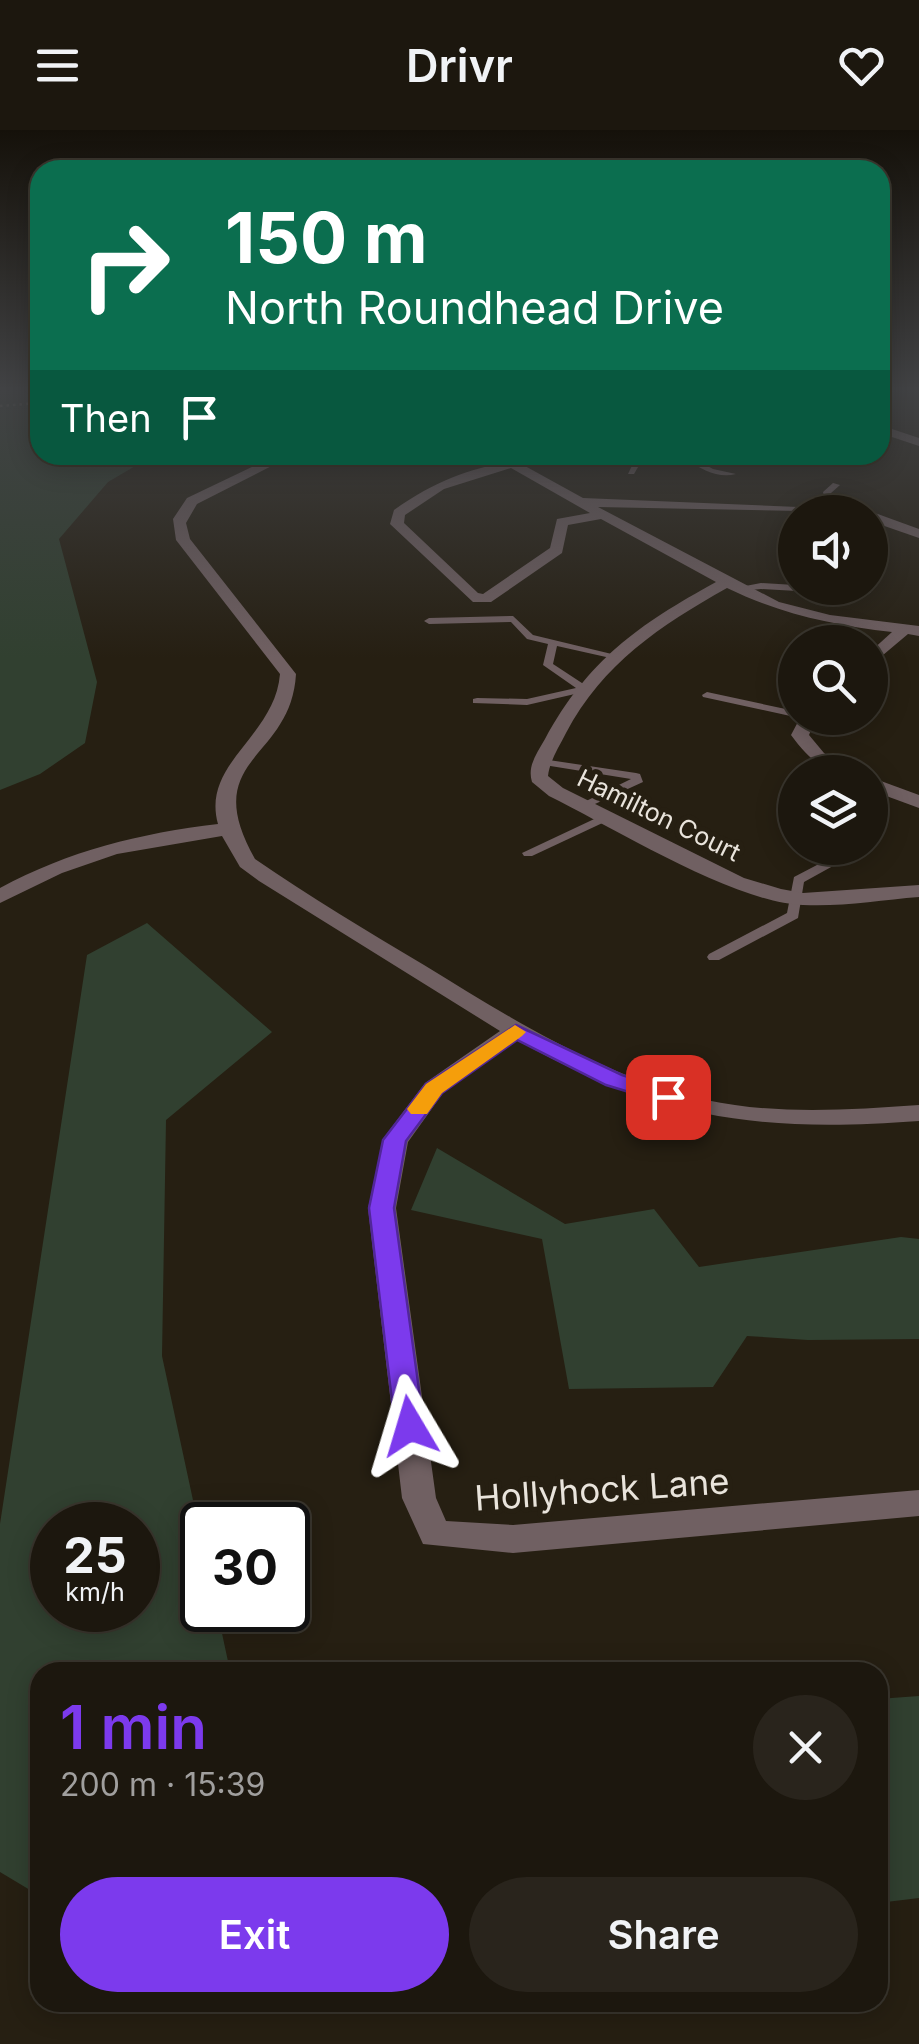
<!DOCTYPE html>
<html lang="en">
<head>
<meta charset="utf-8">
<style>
	body { margin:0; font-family:Inter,sans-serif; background:#29241c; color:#f1f3f6; height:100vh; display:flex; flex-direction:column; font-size:38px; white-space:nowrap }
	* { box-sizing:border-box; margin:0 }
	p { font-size:32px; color:#a09f9e }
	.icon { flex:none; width:55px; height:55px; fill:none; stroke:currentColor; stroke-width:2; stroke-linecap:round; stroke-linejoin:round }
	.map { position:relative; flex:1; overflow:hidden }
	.panel { position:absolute; left:30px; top:1532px; width:858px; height:350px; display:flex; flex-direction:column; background:#1c170e; border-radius:30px; box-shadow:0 5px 25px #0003,0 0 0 2px #3a362e }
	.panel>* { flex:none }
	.hud { position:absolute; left:30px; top:30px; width:860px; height:305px; border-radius:30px; box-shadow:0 5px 25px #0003,0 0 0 2px #3a362e; background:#0b6e4f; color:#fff; overflow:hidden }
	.controls { position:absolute; left:778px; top:365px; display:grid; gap:20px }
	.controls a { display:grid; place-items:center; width:110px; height:110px; border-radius:50%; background:#1c170e; box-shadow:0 5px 25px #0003,0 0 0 2px #3a362e; font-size:50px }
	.speed { position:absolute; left:30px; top:1372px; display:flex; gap:20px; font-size:50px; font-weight:700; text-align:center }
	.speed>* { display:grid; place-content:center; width:130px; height:130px; border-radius:50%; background:#1c170e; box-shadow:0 5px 25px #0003,0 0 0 2px #3a362e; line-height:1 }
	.speed small { font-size:25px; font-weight:400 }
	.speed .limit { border:5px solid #111; border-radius:15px; background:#fff; color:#111 }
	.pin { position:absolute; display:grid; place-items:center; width:85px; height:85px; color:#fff; margin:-42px; border-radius:20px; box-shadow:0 5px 15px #0006 }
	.me { position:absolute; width:110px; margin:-55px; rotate:353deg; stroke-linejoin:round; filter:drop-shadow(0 0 8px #0008) }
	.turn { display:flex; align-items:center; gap:35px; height:210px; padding:0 30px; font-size:45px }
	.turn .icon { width:130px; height:130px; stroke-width:2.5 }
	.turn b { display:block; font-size:70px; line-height:85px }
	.then { display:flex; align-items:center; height:95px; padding:0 30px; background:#0003; gap:20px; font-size:38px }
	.round { display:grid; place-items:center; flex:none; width:105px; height:105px; border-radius:52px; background:#29241c }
	.summary { display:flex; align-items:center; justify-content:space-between; height:170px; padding:0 30px }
	h1 { font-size:60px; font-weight:600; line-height:75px; color:#7c3aed }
	.cta { display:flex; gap:20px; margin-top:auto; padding:20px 30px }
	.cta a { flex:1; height:115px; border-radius:60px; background:#7c3aed; color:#fff; font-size:40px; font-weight:600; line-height:115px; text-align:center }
	.cta a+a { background:#29241c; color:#f1f3f6 }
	header { display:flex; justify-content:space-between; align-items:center; height:130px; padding:0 30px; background:#1c170e; font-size:45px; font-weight:600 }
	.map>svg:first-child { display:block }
	.green { fill:#314030; fill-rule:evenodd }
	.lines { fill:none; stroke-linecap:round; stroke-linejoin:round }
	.path { stroke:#827c71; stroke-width:2.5; stroke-dasharray:2.5 4; stroke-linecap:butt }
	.service { fill:#706062; fill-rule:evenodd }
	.minor { fill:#706062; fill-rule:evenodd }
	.route { fill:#7c3aed; stroke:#51269a; stroke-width:2.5 }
	.slow { fill:#f59e0b }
	.labels { text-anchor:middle; stroke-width:10; stroke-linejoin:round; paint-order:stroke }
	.far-street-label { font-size:25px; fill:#e9e4dc; stroke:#261f12 }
	.near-street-label { font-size:35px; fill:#e9e4dc; stroke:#261f12 }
</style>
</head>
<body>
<header><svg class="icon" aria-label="menu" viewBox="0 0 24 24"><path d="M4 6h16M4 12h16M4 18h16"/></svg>Drivr<svg class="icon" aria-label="heart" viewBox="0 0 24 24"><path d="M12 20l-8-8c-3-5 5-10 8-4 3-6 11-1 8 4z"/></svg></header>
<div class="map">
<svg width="919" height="1914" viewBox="0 0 919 1914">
	<rect width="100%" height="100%" fill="#261f12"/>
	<!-- green -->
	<g class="green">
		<path d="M0,260H20L40,271V325H154L108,352L59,409L97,552L85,613L40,644L0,660Z"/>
		<path d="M147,793L272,902L166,990L162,1226L202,1412V1480H217L229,1536L243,1542H40V1766L0,1742V1394L87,825ZM52,1395H138V1480H52Z"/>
		<path d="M437,1018L565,1094L654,1079L699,1137L901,1107L919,1109V1209L808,1210L747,1206L713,1257L569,1259L542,1109L411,1080Z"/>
		<path d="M919,1566V1768L878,1773V1569Z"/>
	</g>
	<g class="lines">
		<!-- path -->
		<path class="path" d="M0,276L40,273"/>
		<!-- service -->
		<g class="service">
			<path d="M637,325H645L634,344H628Z"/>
			<path d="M689,326L713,339L736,344C718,349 702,339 686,330Z"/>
			<path d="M833,353L840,355L831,363L835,381L828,382L823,362Z"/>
			<path d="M761,453L795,455V458L867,459L871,462L867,465L761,459L739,461L735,458Z"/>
			<path d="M513,486L533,505L620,526L615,529L557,516L553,534L588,557V561L527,575L473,573V569L477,568L527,569L576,558L543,535L548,514L527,509L511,492L429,494L424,491L429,488Z"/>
			<path d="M707,562L795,581V587L703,567L702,565Z"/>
			<path d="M542,629L636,643L640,644L643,652L584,679L578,676L580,674L631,649L538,634L536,632Z"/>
			<path d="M607,683L613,687L611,689L532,726H524L522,723Z"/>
			<path d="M838,724L844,728L842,731L804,752L798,788L719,830H709L707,827L709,824L787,783L794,747Z"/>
		</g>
		<!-- minor -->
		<g class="minor">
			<path d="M880,295L919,308V316L880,303Z"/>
			<path d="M277,325H293L197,374L186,393L190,409L296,544C291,632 197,626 255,729C310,767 367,801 424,835C512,889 603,947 706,970C776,985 848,980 919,975V991C759,1003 659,989 517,910L443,963L408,1012L396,1078L436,1368L446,1391L513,1395L919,1360V1386L513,1423L423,1414L402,1368L368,1078L386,1005L425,953L500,901L259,751L240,737L222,706L117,724L62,743L0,773V758C68,721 141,703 218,694C201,633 275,607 280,544L176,410L173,389L187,368Z"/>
			<path d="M547,325H579L525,336L583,368L847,379L848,382L598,377L779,472L830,485L919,496V506L908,504L870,536V522L892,502C833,495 781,484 727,458C660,496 603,533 566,603C559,617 550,630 548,646L563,658L744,748L781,759L803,763L919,755V767C881,770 841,777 803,775C735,773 614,698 549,666L532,652C527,636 537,623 545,609C588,530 638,495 716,452L601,389L568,395L562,423L491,472H473L390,394L394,380C446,343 487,334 547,325ZM511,338L590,383L557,389L550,418L483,464L478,463L404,393L405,385L444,359Z"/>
			<path d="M644,325H694L704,329L698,333Z"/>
			<path d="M868,382L875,383L919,399V408L870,391Z"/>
			<path d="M800,588H816L809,605L824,623L852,642C822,642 809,629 791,605Z"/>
			<path d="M870,647L919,665V678L870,660Z"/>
		</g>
	</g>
	<!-- sky -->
	<linearGradient id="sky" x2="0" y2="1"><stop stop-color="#15110a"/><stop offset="0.49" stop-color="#414244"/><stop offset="1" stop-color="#414244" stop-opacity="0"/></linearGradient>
	<rect width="919" height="528" fill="url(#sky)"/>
	<!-- route -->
	<path class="route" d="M516,895L622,945L676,962L679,967L668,974L606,955L517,910L442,963L406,1011L394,1078L424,1296L420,1304L410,1307L400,1304L395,1296L369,1078L383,1010L426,954Z"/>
	<!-- slow -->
	<path class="slow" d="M515,895L526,902L522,906L442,963L427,984H411L407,979L426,954Z"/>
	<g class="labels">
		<!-- far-street labels -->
		<g class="far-street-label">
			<text transform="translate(659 685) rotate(26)" y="9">Hamilton Court</text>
		</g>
		<!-- near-street labels -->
		<g class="near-street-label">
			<text transform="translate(602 1360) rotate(-4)" y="12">Hollyhock Lane</text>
		</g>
	</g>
</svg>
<div class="controls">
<a><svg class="icon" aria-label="sound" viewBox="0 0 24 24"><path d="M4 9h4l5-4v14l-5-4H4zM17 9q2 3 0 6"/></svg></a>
<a><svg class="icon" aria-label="search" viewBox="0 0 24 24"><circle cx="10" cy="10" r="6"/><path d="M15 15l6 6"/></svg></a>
<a><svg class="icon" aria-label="layers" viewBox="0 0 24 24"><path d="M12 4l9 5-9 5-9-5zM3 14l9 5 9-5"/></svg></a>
</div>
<div class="speed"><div>25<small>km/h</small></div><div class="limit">30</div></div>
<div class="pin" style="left:668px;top:967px;background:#d93025"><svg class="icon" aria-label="arrive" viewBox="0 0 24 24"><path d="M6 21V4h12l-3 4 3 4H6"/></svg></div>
<svg class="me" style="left:410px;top:1296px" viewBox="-20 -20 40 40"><path d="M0-17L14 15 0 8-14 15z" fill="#7c3aed" stroke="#fff" stroke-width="4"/></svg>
<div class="hud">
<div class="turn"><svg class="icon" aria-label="right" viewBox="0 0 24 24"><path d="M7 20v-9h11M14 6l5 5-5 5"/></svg><div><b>150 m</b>North Roundhead Drive</div></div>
<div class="then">Then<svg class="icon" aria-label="arrive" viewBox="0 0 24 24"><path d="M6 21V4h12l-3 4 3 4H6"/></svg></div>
</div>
<section class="panel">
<div class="summary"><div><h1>1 min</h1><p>200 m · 15:39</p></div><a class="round"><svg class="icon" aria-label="close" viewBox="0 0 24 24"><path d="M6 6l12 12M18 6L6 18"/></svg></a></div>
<div class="cta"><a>Exit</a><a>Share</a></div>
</section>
</div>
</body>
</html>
